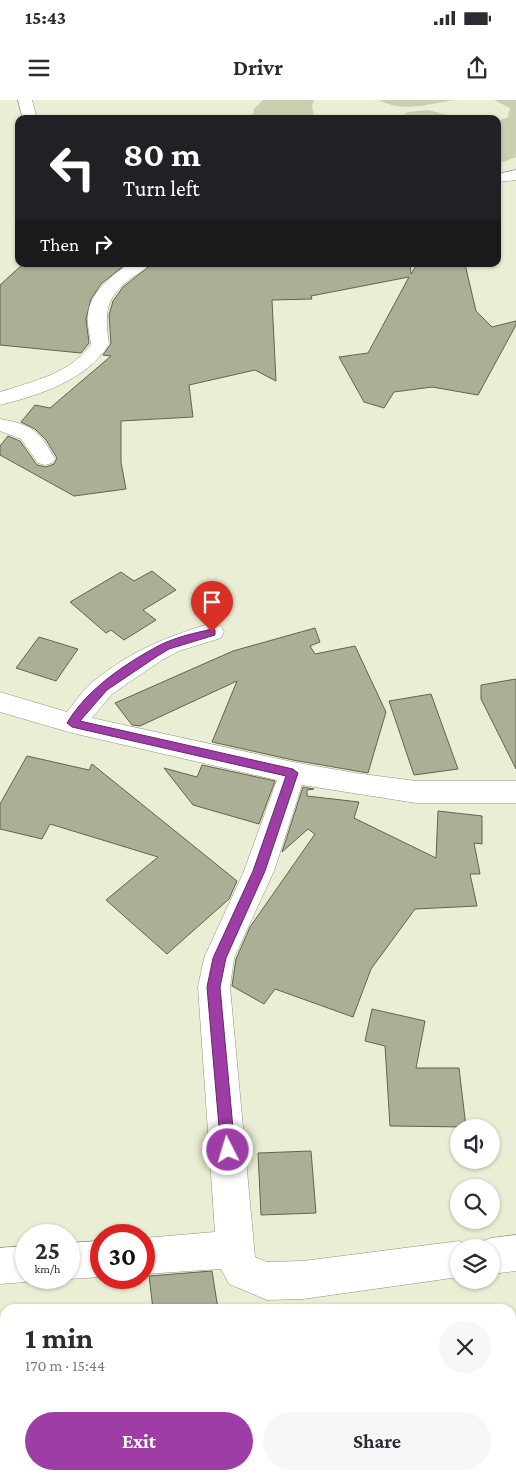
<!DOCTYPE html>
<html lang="en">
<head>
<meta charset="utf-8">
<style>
	body { margin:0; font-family:"Crimson Pro",serif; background:#f7f7f7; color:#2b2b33; height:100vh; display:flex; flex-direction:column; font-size:19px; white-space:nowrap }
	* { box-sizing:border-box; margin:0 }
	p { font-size:16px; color:#7c7c81 }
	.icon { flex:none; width:28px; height:28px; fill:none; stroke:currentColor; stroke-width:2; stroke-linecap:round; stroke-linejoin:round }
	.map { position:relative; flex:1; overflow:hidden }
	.details { position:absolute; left:0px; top:1204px; width:516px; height:176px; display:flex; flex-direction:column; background:#fff; border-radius:15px 15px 0 0; box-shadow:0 1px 4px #0004 }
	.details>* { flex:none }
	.banner { position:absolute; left:15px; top:15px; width:486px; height:152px; border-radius:10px; box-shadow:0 1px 4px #0004; background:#202124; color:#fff; overflow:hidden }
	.buttons { position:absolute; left:450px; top:1019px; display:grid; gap:10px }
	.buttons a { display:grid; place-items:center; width:50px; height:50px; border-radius:50%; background:#fff; box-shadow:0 1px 4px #0004; font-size:25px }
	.speed { position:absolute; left:15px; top:1124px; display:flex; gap:10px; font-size:25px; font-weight:700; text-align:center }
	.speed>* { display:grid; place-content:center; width:65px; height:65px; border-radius:50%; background:#fff; box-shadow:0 1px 4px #0004; line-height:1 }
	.speed small { font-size:12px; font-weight:400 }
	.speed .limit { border:8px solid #d22; background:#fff; color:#111 }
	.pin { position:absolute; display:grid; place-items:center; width:42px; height:42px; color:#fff; margin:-51px -21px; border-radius:50% 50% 50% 0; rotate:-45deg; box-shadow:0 0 5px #0007 }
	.pin .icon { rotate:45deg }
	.me { position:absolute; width:55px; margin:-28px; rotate:355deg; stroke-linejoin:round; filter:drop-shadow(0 0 4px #0008) }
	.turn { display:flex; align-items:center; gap:18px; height:105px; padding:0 25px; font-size:22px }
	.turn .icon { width:65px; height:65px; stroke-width:2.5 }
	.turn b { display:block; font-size:35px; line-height:42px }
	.then { display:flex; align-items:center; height:48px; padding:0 25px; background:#0003; gap:10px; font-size:19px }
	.round { display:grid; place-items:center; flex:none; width:52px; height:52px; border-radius:26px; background:#f7f7f7 }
	.summary { display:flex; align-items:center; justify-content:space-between; height:85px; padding:0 25px }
	h1 { font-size:30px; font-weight:700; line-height:38px }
	.primary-button { display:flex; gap:10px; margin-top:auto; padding:10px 25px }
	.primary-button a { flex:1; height:58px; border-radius:30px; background:#9d3da5; color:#fff; font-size:20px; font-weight:700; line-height:58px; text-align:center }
	.primary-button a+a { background:#f7f7f7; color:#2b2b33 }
	.status { display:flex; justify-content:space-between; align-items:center; height:35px; padding:0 25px; background:#fff; direction:ltr }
	.status svg { height:14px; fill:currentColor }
	header { display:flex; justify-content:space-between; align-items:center; height:65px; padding:0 25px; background:#fff; font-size:22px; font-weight:700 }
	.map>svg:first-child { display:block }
	.green { fill:#cacfb1 }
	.building { fill:#abaf96; stroke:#61654e }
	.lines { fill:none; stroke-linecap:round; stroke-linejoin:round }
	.minor-casing { stroke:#90947c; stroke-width:1 }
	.minor { fill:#fff; fill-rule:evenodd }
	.route { fill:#9d3da5; stroke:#66286b }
</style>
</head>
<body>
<div class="status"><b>15:43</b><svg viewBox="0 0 49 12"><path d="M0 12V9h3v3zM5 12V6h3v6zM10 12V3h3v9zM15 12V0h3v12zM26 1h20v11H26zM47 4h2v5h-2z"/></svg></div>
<header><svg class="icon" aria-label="menu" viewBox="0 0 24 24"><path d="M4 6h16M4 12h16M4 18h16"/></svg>Drivr<svg class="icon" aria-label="share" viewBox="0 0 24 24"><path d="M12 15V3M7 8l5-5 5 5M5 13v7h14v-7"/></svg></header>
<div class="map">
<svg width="516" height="1379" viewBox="0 0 516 1379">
	<rect width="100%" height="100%" fill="#eaeed4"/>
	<!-- green -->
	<g class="green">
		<path d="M263,0H314L312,6L314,19L252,17L254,9Z"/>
		<path d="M379,0H455C428,4 404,13 379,0Z"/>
		<path d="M494,0H516V57L498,64V21L508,17L510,8Z"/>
		<path d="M428,10L463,19H402L407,12Z"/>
	</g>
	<!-- building -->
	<g class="building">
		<path d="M23,164H126L101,184L91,199L86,219L89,243L81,253L0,245V185Z"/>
		<path d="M152,164H410L411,174L417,164H465L476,211L492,227L516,221V225L478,295L432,287L394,292L384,308L364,302L339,257L368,253L409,177L311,196L312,199L272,200L276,281L255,270L189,285L193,317L121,321V362L126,389L74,396L0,355V346L8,336L20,341L37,365L46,367L54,364L57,358L46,340L35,329L21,322L35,305L50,308L111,256L103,255L111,244L109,215L113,201L123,187Z"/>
		<path d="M152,471L176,490L143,510L156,520L124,540L111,530L106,533L70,502L121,472L134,481Z"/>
		<path d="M315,528L320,542L310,546L315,554L355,546L386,612L368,673L293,660L212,642L237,581L140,626L132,625L115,603L233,551Z"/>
		<path d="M39,537L78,549L56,581L16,568Z"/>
		<path d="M516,579V669L481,599V585Z"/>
		<path d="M431,594L458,669L414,675L389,601Z"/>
		<path d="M27,656L89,670L92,664L237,781L229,799L167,854L106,800L158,757L50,724L42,739L0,729V704Z"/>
		<path d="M202,665L275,681L259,724L193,705L164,668L197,677Z"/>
		<path d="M303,687L314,689L307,690V696L359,702L354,718L436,758L438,711L482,716V744L474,743L480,774H470L477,806L415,809L371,869L353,917L275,889L264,904L232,886L236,859L250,827L315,734L308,729L282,752Z"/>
		<path d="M372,909L425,921L416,968H459L466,1027L390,1026L385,946L365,941Z"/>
		<path d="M311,1051L316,1113L261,1115L258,1053Z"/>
		<path d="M212,1171L218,1209H153L149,1176Z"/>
	</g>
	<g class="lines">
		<defs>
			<g id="minor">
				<path d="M18,0H32L37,19H23Z"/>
				<path d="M516,70V80L498,82V74Z"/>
				<path d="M129,164H150C145,170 137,174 131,178C104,200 105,212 109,244C87,280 40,295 0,305V292C31,282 72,273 91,244C90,235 87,225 88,216C89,193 112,175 129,164Z"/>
				<path d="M0,319C31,324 40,331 55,359L52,363L45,365L38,363L21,339L0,331Z"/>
				<path d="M212,523L221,526L224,532L221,538L179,551L162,560L112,594L92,618L293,662L355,673L416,681H516V703H416L302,685L274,771L234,858L230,887L255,1157L267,1162L303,1161L459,1141L473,1148H459V1177L303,1199L267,1200L229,1184L221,1169L144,1174V1138L215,1132L198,887L204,858L244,771L277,680L72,633L0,612V592L67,612C76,601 84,588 95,580C131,551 168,536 212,523Z"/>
				<path d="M516,1135V1171L491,1174V1148H476L478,1143L491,1138Z"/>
				<path d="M101,1141V1177L69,1179L64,1178H69V1143Z"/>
				<path d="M26,1146V1178H38L26,1182L0,1184V1148Z"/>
			</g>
		</defs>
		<!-- minor casing -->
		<use href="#minor" class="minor-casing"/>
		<!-- minor -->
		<use href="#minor" class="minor"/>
	</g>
	<!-- route -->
	<path class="route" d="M212,529L215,530V535L169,549L156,557L107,590L80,621L293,669L298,673L265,771L226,858L220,887L235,1050L233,1055L228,1057L223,1055L221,1050L207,887L213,858L253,771L286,676L72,627L67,623C87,589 126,563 160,545C176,537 195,533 212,529Z"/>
</svg>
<div class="buttons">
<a><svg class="icon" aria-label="sound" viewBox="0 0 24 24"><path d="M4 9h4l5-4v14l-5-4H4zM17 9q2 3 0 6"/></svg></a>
<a><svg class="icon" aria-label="search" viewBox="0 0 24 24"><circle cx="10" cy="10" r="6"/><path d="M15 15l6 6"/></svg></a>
<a><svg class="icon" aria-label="layers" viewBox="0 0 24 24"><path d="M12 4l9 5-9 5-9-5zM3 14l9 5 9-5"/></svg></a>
</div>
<div class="speed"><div>25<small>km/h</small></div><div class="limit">30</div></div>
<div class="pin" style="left:212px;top:532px;background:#d93025"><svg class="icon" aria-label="arrive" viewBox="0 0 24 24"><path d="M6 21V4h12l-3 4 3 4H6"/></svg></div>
<svg class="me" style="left:228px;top:1050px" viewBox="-20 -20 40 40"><circle r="17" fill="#9d3da5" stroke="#fff" stroke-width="3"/><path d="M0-11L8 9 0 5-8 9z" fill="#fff"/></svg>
<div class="banner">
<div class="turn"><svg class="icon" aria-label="left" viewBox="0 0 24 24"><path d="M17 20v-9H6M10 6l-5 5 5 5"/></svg><div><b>80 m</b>Turn left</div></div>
<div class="then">Then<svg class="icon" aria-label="right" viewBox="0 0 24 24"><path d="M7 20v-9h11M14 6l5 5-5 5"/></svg></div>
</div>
<section class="details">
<div class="summary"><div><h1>1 min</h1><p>170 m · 15:44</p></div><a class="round"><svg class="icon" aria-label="close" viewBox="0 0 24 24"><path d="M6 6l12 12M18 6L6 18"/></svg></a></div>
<div class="primary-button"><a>Exit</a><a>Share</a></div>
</section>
</div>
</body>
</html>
